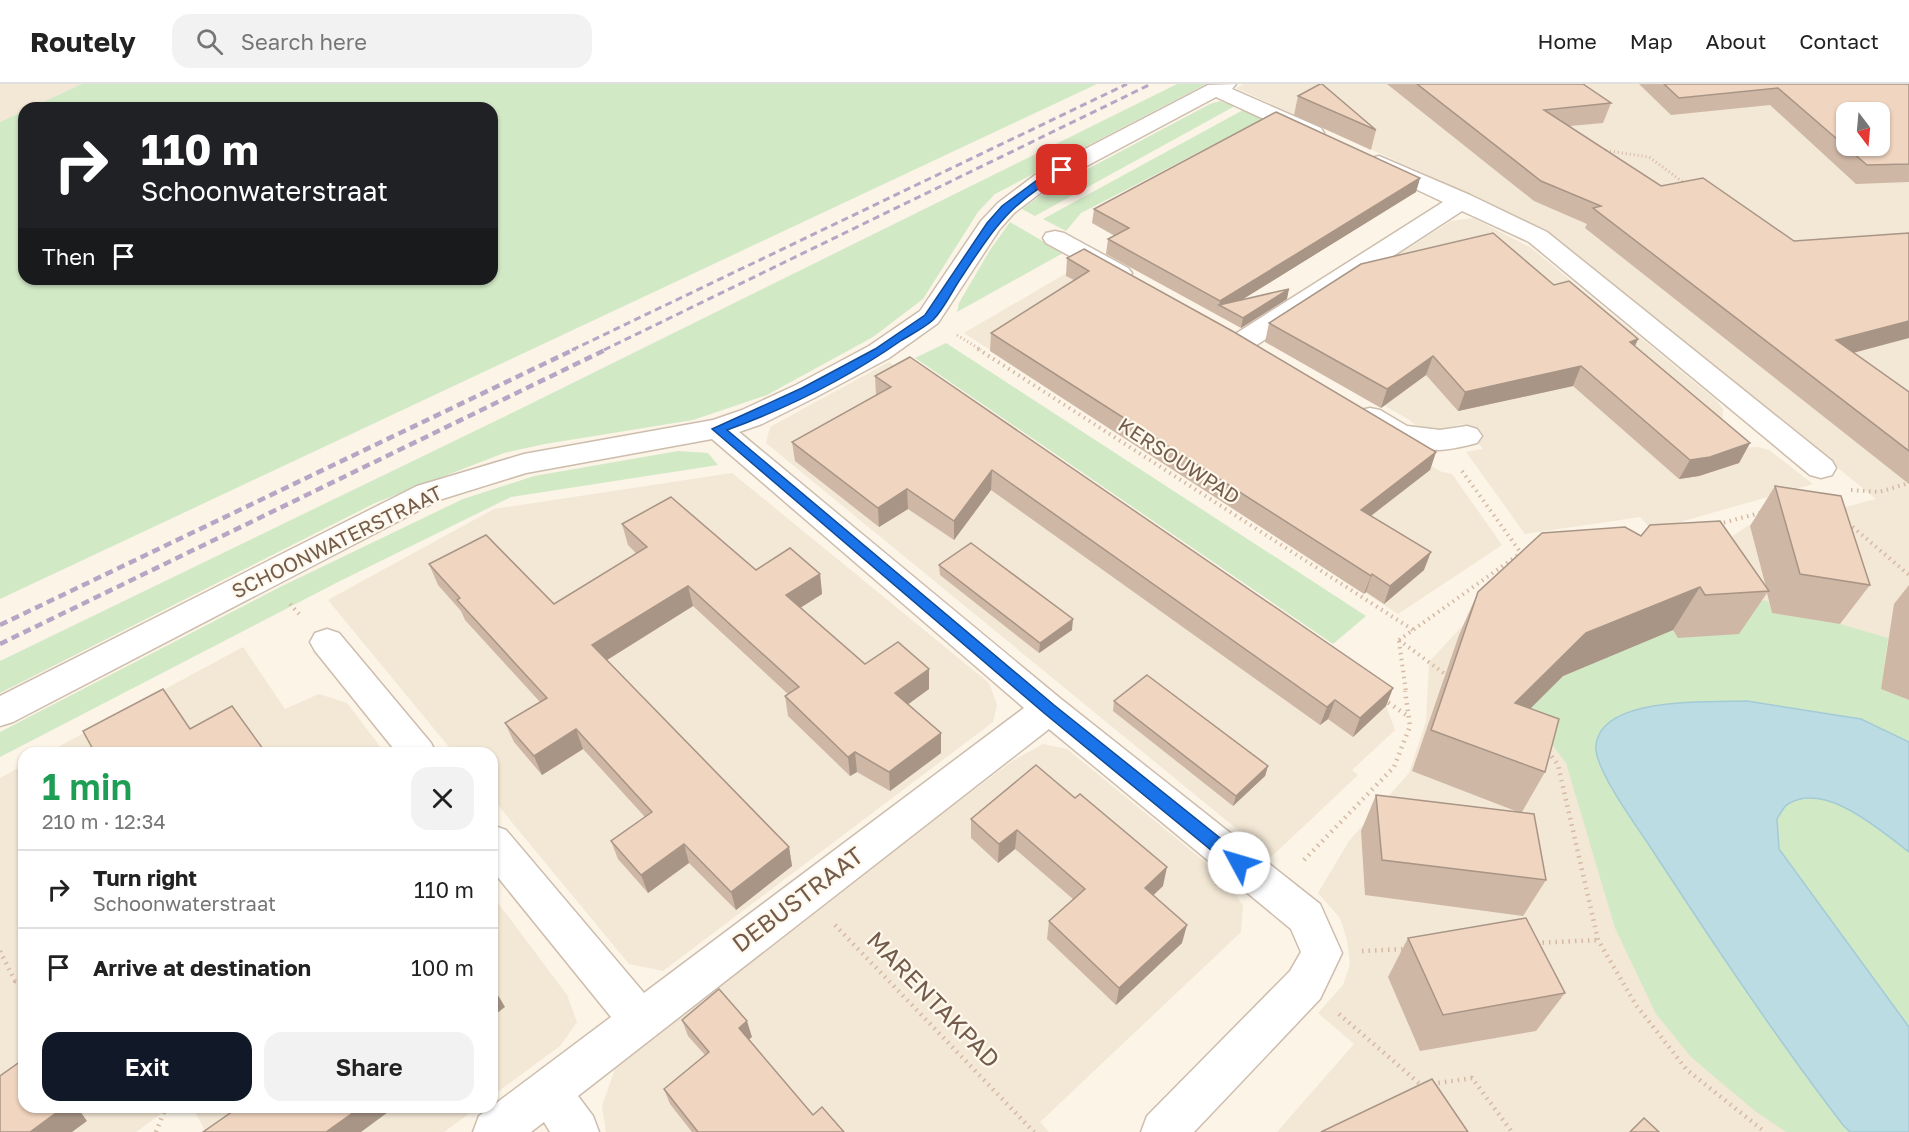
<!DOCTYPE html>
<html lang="en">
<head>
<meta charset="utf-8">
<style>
	body { margin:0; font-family:"Golos Text",sans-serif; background:#f2f2f2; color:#222; height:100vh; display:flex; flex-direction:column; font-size:22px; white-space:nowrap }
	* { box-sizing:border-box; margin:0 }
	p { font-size:20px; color:#767676 }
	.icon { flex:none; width:33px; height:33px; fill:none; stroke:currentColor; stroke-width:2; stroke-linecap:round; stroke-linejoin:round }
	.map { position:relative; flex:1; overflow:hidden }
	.drawer { position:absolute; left:18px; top:663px; width:480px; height:366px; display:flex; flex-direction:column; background:#fff; border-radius:18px; box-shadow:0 2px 4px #0004 }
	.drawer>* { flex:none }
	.guide { position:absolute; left:18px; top:18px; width:480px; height:183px; border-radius:18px; box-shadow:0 2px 4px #0004; background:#202124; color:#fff; overflow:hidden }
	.needle { width:39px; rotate:164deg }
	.fabs { position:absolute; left:1836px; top:18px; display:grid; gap:12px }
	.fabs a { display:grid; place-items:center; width:54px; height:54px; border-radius:12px; background:#fff; box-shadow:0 2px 4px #0004; font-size:30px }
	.pin { position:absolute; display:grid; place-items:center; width:51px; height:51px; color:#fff; margin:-26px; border-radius:12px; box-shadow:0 3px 9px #0006 }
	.me { position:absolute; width:66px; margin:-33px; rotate:309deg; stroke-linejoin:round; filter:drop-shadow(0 0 4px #0008) }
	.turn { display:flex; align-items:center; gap:21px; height:126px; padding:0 24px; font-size:27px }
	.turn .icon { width:78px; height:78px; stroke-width:2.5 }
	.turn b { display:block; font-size:42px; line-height:51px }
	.then { display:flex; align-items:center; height:57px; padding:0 24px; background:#0003; gap:12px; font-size:22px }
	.round { display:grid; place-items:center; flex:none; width:63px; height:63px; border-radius:18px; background:#f2f2f2 }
	.head { display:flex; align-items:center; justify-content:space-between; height:102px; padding:0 24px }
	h1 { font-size:36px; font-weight:600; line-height:45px; color:#1e9e55 }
	.cta { display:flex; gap:12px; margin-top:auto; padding:12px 24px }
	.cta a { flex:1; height:69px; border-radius:18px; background:#111827; color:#fff; font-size:24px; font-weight:600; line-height:69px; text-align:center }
	.cta a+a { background:#f2f2f2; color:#222 }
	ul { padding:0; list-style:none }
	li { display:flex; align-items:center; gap:18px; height:78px; padding:0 24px; border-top:2px solid #e0e0e0 }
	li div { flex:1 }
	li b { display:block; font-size:22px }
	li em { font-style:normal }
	header { display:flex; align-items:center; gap:36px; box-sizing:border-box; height:84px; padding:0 30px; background:#fff; border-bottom:2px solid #e0e0e0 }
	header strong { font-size:28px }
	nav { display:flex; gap:33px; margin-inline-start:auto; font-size:21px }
	.search { width:420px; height:54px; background:#f2f2f2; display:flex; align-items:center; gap:15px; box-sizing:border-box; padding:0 21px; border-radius:18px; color:#767676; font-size:22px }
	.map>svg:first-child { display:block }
	.residential { fill:#f3e7d5; fill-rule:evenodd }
	.green { fill:#d2e9c6 }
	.water { fill:#bcdce4; stroke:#a3cbd6; stroke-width:1.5 }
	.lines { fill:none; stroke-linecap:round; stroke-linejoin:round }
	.minor-casing { stroke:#cdbdad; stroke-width:3 }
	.path-far2 { stroke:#d5b9a3; stroke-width:3; stroke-dasharray:1 3; stroke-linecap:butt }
	.path-far1 { stroke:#d5b9a3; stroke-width:4; stroke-dasharray:1.5 4.5; stroke-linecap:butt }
	.path { stroke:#d5b9a3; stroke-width:4.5; stroke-dasharray:1.5 5; stroke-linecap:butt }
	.minor { fill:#fff; fill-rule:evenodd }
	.rail-far1 { stroke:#b8a5c5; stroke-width:3; stroke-dasharray:7 4.5; stroke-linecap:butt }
	.rail { stroke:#b8a5c5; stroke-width:4.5; stroke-dasharray:8 5; stroke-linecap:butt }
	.wall { fill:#ceb7a5 }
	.shaded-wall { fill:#a89586 }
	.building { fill:#f0d5c0; stroke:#a89586; stroke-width:1.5; fill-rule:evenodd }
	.route { fill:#1a73e8; stroke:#114b97; stroke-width:1.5 }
	.labels { text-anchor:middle; stroke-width:4.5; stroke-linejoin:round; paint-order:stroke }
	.street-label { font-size:20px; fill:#745c4c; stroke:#fef8ed }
	.near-street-label { font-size:24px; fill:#745c4c; stroke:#fef8ed }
</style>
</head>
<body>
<header>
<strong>Routely</strong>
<div class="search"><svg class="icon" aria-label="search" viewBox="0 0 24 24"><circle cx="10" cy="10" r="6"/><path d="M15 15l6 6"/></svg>Search here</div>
<nav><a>Home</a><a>Map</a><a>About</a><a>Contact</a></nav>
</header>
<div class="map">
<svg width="1909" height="1048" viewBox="0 0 1909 1048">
	<rect width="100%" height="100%" fill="#fbf4e7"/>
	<!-- residential -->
	<g class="residential">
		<path d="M0,0H82L30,24H24V27L0,38Z"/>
		<path d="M1244,0H1909V1048H1277L1354,960L1318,929L1343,901L1350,880L1347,856L1340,834L1318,809L1349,757L1409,689L1426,637L1429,578L1464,540L1693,479L1749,441L1766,444L1876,415L1617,203L1543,147L1496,122L1236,4ZM1846,28H1880V62H1846Z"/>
		<path d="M1473,134L1530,163L1716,316L1723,325V333L1717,339L1733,365L1758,363L1769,366L1813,400L1652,446L1640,433L1525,450L1466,368L1483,365L1462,340L1441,345L1418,343L1408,335L1265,255L1451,137Z"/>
		<path d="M1077,183L1442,388L1452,390L1502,461L1398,530L964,249Z"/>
		<path d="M889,278L1386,622L1395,646L1352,686L1358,691L1271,773L766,359L770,343Z"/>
		<path d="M732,389L989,599L997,621L993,638L663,887L629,880L492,714V669H454L328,516L494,425Z"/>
		<path d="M243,563L285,625L319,610L347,619L385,669H47Z"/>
		<path d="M1043,660L1067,665L1227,796L1243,822L1241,848L1040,1038L1049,1048H606L602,1022L615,985L721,894L1014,676Z"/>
		<path d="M24,681V1023H170L136,1048H0V694Z"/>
		<path d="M492,811L567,911L577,938L560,962L492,1012Z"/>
		<path d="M192,1023H478L444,1048H206Z"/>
	</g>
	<!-- green -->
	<g class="green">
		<path d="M82,0H1097L0,515V38L24,27V195H492V24H30Z"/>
		<path d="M1177,0H1206L995,110L978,128L923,215L873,253L767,311L693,336L545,360L504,369L375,419L0,609V577L518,326Z"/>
		<path d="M1220,17L1235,22L1035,132L1022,125L1050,105L1210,20Z"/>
		<path d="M1243,26L1263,35L1081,129L1066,147L1043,135Z"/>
		<path d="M1010,138L1063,169L957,228L959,219L990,166Z"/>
		<path d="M946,259L1366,532L1333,560L915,274Z"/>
		<path d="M678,367L708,369L718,381L511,413L340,497L0,673V648L280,503L463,415L534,392Z"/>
		<path d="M1717,513L1768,517L1772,529L1840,540L1888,554L1881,605L1909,616V1048H1786L1755,1027L1691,973L1656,930L1615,844L1566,679L1545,651L1520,635L1546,541L1651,514L1678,554Z"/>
	</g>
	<!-- water -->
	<path class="water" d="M1747,617L1861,635L1909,658V768C1881,747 1826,697 1788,720C1784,722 1780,730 1777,735L1779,765L1909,943V1048H1850L1843,1041C1774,951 1711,856 1649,761C1635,740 1598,689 1596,666C1595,663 1597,656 1598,653C1613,613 1711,618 1747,617Z"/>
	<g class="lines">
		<defs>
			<g id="minor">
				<path d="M1236,0L1232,5L1321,44L1324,49L1321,54L1313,56L1305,54L1216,13L1051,101L1014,129L999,146L938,239L889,274L816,313L762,340L739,348L1061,615L1320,820L1342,869L1320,915L1194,1048H1141L1147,1032L1290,887L1301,868L1291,845L1049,645L578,1012L593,1032L599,1048H550L544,1038L531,1048H473L479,1032L611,933L492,786V741L506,746L644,909L1024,624L712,355L526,389L439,416L13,638L0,642V612L417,402L524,370L713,336L742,326L796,301L869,262L920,227L981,137L998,119L1035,91L1208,1Z"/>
				<path d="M1379,72L1470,111L1547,148L1832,377L1836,384L1832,391L1821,394L1810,391L1529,158L1462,127L1252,264L1242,266L1232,264L1229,258L1232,252L1443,118L1371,84L1368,79L1371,74Z"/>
				<path d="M1055,147L1064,149L1128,184L1132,189L1128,194L1119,197L1110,194L1046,159L1043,154L1046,149Z"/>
				<path d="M1370,324L1380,326L1407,342L1440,346L1467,342L1477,345L1482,352L1477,359C1466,362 1452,365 1440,366C1416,366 1370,355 1356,333L1360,326Z"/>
				<path d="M327,545L339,549L431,659L436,669H397L315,567L310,558L315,549Z"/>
			</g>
		</defs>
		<!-- minor casing -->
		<use href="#minor" class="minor-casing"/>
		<!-- path-far2 -->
		<g class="path-far2">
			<path d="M1602,66L1649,73L1687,101"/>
			<path d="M957,251L981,266"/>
		</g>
		<!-- path-far1 -->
		<g class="path-far1">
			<path d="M978,265L1413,546"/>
			<path d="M1462,387L1521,469"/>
			<path d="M1851,406L1879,408L1909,399"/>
			<path d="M1848,439L1909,491"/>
			<path d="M1718,440L1760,429"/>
			<path d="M290,520L301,532"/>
			<path d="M1399,556L1449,593"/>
			<path d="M1399,556L1518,471"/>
			<path d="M1399,557L1406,608"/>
		</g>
		<!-- path -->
		<g class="path">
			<path d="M1383,615L1409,633"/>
			<path d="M1548,667L1558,681L1598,856L1636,921L1687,986L1765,1048"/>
			<path d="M1304,776L1394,683L1410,642L1405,607"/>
			<path d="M835,841L1034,1048"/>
			<path d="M1536,859L1598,856"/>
			<path d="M0,867L15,897L24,892"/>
			<path d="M1362,867L1406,865"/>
			<path d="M1339,930L1421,1001H1425"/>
			<path d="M1432,1000L1472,994L1512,1048"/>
			<path d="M156,1048L166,1023"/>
		</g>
		<!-- minor -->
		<use href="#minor" class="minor"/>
		<!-- rail-far1 -->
		<g class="rail-far1">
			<path d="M572,266L1127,0"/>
			<path d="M604,266L1151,0"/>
		</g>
		<!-- rail -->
		<g class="rail">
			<path d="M0,541L575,265"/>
			<path d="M0,560L607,265"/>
		</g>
	</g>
	<!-- wall -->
	<g class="wall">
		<path d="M1387,0H1583L1611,19L1603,39L1570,42L1854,269L1909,308V400L1585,144L1587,140L1534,117Z"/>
		<path d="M1639,0H1909V98L1856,100L1770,21L1671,31Z"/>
		<path d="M1298,12L1376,46L1371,66L1294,31Z"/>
		<path d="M1420,94L1416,108L1243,215H1287L1241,244L1106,170L1108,155L1115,152L1092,139L1094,125Z"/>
		<path d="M1067,174L1436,368L1430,386L1371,432L1424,486L1384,520L1366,508L1364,510L990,267L991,249L1074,196L1066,192Z"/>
		<path d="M1554,201L1638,255L1635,262L1750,359L1739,379L1699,392L1679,395L1573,302L1458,327L1426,291L1381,324L1265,258L1269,239Z"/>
		<path d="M875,292L1393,604L1386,622L1353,653L1328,635L1320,641L991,406L954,456L908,425L879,443L795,377L792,358L876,311Z"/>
		<path d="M1775,402L1870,501L1840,540L1772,529L1767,509L1739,550L1678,554L1673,546L1563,592L1530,624L1545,688L1522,728L1546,796L1523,832L1365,811L1361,747L1376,711L1518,728L1412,687L1459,551L1478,508L1641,452L1766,503L1750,442Z"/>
		<path d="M622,440L756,486L820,490L822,510L800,524L865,580L929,605L908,620L941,649V669L890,707L857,688L850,692L788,632L785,612L788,610L693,522L607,576L789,763L792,782L736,826L689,779L648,809L618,775L611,757L645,733L583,665L542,691L514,658L505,639L540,618L465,536L461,527L438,501L429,480L554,520L637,470L628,461Z"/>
		<path d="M939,481L1072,546L1039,569L940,491Z"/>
		<path d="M1909,501V616L1881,605L1894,520Z"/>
		<path d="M1114,617L1268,682L1265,692L1233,722L1113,627Z"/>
		<path d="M1036,681L1163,802L1153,811L1182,859L1116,921L1047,855L1049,837L1073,815L1015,765L998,779L971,754V735Z"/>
		<path d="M1408,854L1565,909L1536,947L1420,967L1388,893Z"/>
		<path d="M682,936L752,953L748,955L813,1031L844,1048H692L670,1020L664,1005L705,971L688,952Z"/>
	</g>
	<!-- shaded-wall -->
	<g class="shaded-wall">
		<path d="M1420,94L1416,108L1227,225L1219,221L1217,231L1220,217Z"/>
		<path d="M1289,205L1287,215L1241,244L1243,234Z"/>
		<path d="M1909,237V254L1823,277L1836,256Z"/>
		<path d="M1638,255L1629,275L1630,258Z"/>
		<path d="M1433,272L1426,291L1381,324L1387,305Z"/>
		<path d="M1581,282L1573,302L1458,327L1465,308Z"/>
		<path d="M1750,359L1739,379L1699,392L1679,395L1690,376Z"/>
		<path d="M1436,368L1430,386L1355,444L1361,426Z"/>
		<path d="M992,386L991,406L954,456V437Z"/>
		<path d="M907,405L908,425L879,443L878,424Z"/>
		<path d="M1431,468L1424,486L1384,520L1390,502Z"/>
		<path d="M820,490L822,510L789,531L786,511Z"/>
		<path d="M1372,490L1366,508L1364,510L1371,492Z"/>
		<path d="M688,502L693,522L599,581L592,561Z"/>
		<path d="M1700,503L1673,546L1563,592L1494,661L1515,619L1586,549Z"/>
		<path d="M1073,535L1072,546L1039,569L1040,559Z"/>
		<path d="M929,585V605L896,629L895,609Z"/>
		<path d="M1393,604L1386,622L1353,653L1360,634Z"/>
		<path d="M1335,616L1328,635L1320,641L1327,623Z"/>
		<path d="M576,645L583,665L542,691L534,672Z"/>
		<path d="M941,649V669L890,707L889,688Z"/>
		<path d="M855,668L857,688L850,692L848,673Z"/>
		<path d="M1268,682L1265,692L1233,722L1236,712Z"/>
		<path d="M1017,746L1015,765L998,779L999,760Z"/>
		<path d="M684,760L689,779L648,809L641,791Z"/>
		<path d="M789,763L792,782L736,826L731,808Z"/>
		<path d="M1167,783L1163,802L1141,823L1145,804Z"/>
		<path d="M1187,841L1182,859L1116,921L1119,904Z"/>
		<path d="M495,906L505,923L492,933V909Z"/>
		<path d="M747,937L752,953L743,960L739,944Z"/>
		<path d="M64,1023H77L87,1037L72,1048H30Z"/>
		<path d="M361,1023H395L361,1048H326Z"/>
	</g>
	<!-- building -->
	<g class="building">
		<path d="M1320,0H1322L1376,46L1298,12Z"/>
		<path d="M1417,0H1583L1611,19L1544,26L1661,102L1703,94L1794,157L1909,149V237L1836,256L1909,308V367L1593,124L1601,122L1541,97Z"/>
		<path d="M1664,0H1909V80L1867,81L1778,4L1679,14ZM1846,28H1880V62H1846Z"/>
		<path d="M1276,28L1420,94L1220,217L1108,155L1129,144L1094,125Z"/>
		<path d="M1493,149L1554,201L1569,197L1638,255L1630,258L1750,359L1710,373L1690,376L1581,282L1465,308L1433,272L1387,305L1269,239L1361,180Z"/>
		<path d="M1084,165L1234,248L1436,368L1361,426L1431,468L1390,502L1372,490L1371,492L991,249L1089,187L1067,174Z"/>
		<path d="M1289,205L1243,234L1219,221Z"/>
		<path d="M910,273L1393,604L1360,634L1335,616L1327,623L992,386L954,437L907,405L878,424L792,358L891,303L875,292Z"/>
		<path d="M1775,402L1841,412L1870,501L1800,490Z"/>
		<path d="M671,413L756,486L790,464L820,490L786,511L865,580L898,558L929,585L895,609L941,649L889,688L855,668L848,673L785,612L799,603L688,502L592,561L789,763L731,808L684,760L641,791L611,757L652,728L576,645L534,672L505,639L547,614L457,516L460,514L429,480L486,451L554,520L647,463L622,440Z"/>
		<path d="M1720,437L1769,507L1705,511L1700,503L1586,549L1515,619L1559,635L1545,688L1431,646L1478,508L1542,449L1625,443L1641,452L1650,441Z"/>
		<path d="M971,459L1073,535L1040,559L939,481Z"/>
		<path d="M1147,591L1268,682L1236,712L1114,617Z"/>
		<path d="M163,605L190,645L232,622L266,669H95L83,647Z"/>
		<path d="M1036,681L1075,714L1080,710L1167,783L1145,804L1187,841L1119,904L1049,837L1085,805L1017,746L999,760L971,735Z"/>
		<path d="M1376,711L1534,730L1546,796L1382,776Z"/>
		<path d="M1526,834L1565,909L1443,931L1408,854Z"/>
		<path d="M492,902L495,906L492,909Z"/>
		<path d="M719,905L747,937L739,944L813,1031L822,1023L844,1048H698L664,1005L709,968L682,936Z"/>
		<path d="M24,975V1023H64L30,1048H0V992Z"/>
		<path d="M1432,995L1468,1048H1321Z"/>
		<path d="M239,1023H361L326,1048H203Z"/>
		<path d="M1644,1034L1659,1048H1630Z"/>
	</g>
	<!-- route -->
	<path class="route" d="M1062,83L1067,86L1066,88C1011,117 994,144 961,194C952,207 944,225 933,236C924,244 912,250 902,256C849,293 788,324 727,346L1054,621L1245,774L1247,779L1245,784L1239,786L1233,784L1044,629L712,345L802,304L875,265L925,231L987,139L1002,122L1040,94Z"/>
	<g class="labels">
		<!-- street labels -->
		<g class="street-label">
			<text transform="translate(1179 377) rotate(33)" y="7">KERSOUWPAD</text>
			<text transform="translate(337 458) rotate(-26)" y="7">SCHOONWATERSTRAAT</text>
		</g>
		<!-- near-street labels -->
		<g class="near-street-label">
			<text transform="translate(798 816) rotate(-37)" y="8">DEBUSTRAAT</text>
			<text transform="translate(933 916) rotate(46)" y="8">MARENTAKPAD</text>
		</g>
	</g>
</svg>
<div class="fabs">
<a><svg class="needle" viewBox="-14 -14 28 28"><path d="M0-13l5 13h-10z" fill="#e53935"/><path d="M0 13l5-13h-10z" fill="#767676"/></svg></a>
</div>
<div class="pin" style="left:1062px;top:86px;background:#d93025"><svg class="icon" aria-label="arrive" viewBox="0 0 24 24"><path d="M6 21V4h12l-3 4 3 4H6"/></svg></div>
<svg class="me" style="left:1239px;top:779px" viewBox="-20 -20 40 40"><circle r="19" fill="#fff"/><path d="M0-13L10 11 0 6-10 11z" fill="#1a73e8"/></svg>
<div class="guide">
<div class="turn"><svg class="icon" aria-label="right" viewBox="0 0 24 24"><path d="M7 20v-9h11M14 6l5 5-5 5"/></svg><div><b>110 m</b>Schoonwaterstraat</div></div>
<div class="then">Then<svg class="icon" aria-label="arrive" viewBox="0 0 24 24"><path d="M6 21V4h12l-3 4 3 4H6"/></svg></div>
</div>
<section class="drawer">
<div class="head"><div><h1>1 min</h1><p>210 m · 12:34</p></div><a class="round"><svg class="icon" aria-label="close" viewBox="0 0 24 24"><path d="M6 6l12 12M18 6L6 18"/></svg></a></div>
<ul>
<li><svg class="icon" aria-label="right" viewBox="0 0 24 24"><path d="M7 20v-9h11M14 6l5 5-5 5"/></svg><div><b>Turn right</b><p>Schoonwaterstraat</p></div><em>110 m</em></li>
<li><svg class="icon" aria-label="arrive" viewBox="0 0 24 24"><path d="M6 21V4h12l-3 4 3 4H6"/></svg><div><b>Arrive at destination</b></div><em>100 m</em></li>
</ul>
<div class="cta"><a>Exit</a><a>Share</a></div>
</section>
</div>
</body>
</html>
